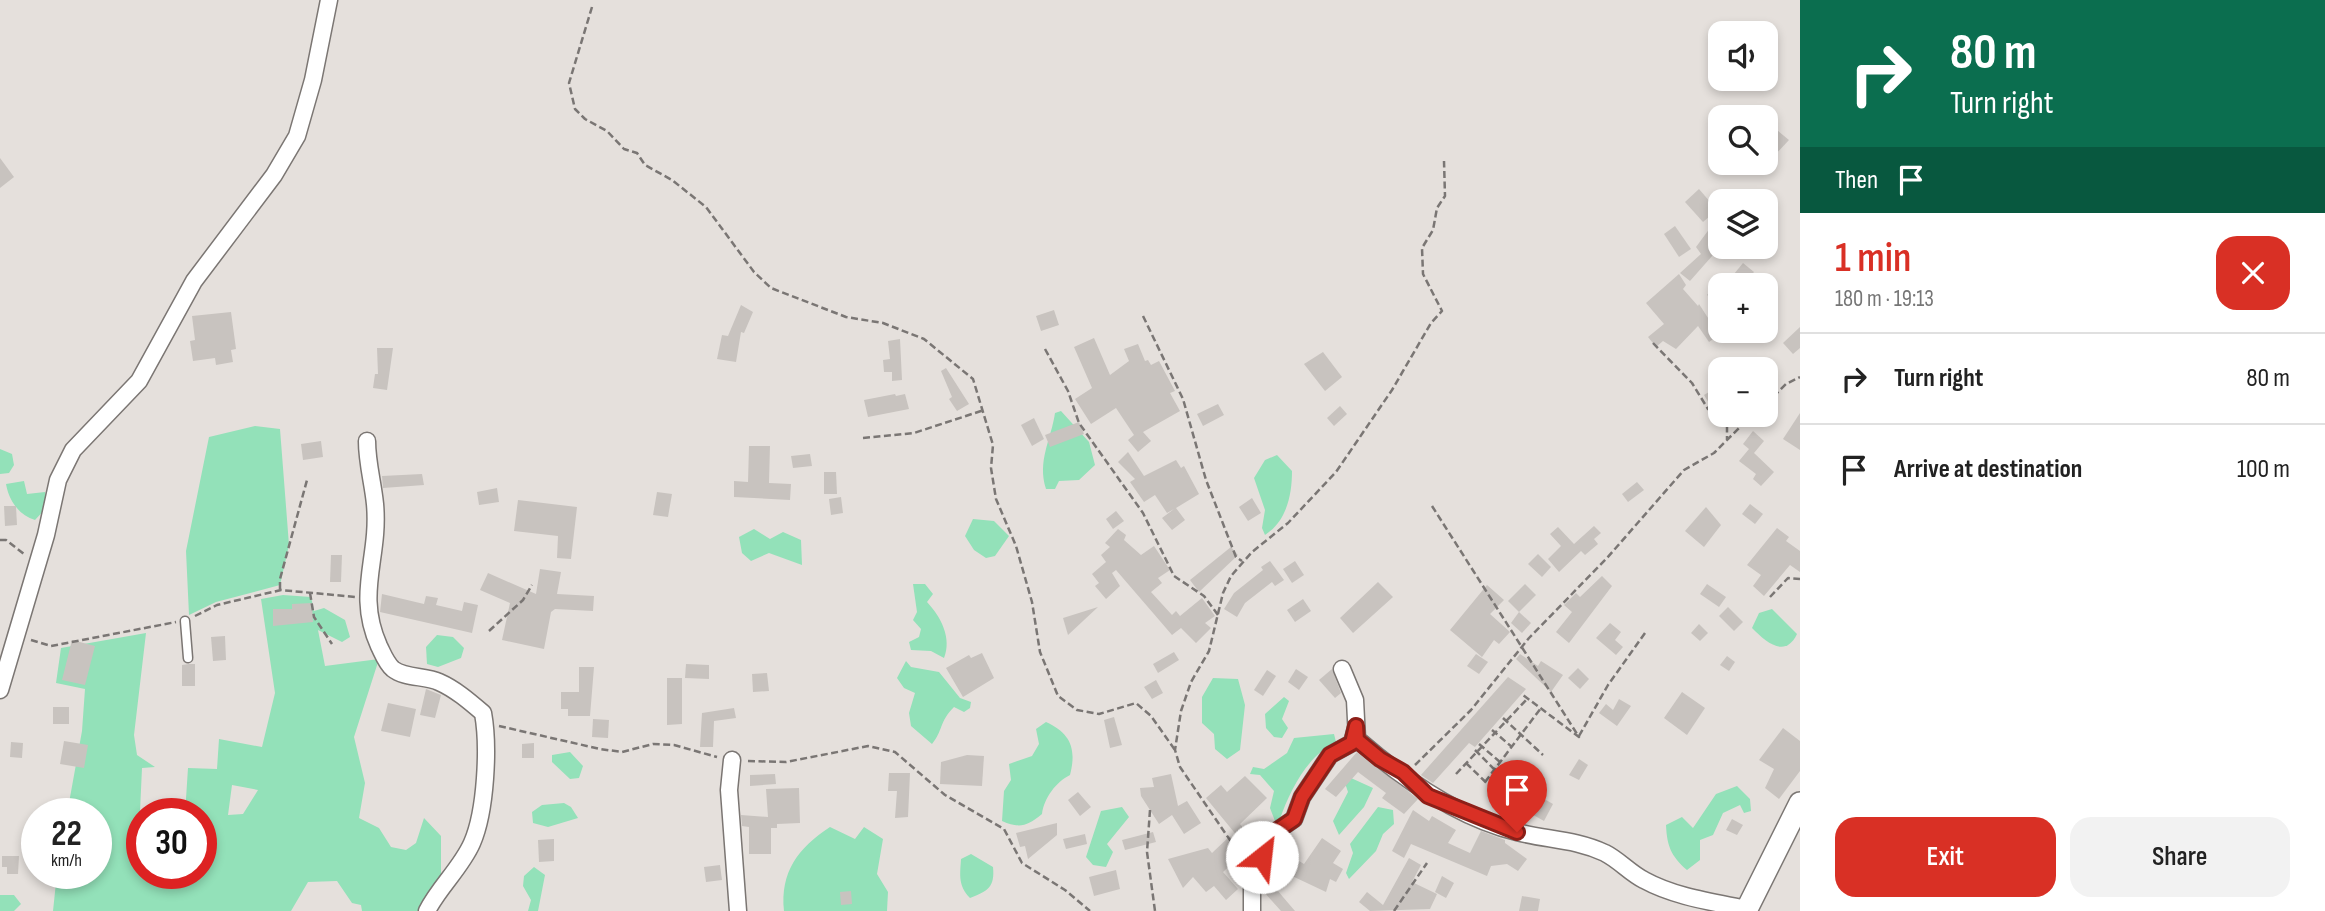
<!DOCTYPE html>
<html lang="en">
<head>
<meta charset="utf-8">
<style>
	body { margin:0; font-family:"Sofia Sans Condensed",sans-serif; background:#f2f2f2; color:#222; height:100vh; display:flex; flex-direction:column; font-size:26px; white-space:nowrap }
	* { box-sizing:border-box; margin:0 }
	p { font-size:23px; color:#767676 }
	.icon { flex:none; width:38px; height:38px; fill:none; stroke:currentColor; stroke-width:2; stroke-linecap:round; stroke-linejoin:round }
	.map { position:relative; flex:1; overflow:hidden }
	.drawer { display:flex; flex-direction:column; background:#fff; width:525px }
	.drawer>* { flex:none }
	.banner { background:#0b6e4f; color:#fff; overflow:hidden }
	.fabs { position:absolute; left:1708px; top:21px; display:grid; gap:14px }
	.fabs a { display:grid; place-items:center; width:70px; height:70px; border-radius:14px; background:#fff; box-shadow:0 4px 10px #0003; font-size:35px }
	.speed { position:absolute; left:21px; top:798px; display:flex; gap:14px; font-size:35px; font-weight:700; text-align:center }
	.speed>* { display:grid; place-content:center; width:91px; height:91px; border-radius:50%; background:#fff; box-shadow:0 4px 10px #0003; line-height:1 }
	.speed small { font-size:18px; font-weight:400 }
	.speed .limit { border:10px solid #d22; background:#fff; color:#111 }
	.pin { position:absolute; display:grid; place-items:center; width:60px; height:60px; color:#fff; margin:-72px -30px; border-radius:50% 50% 50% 0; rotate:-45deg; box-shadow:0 0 7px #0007 }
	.pin .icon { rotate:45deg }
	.me { position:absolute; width:77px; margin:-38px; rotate:29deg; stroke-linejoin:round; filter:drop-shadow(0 0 5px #0008) }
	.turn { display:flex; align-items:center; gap:24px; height:147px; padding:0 35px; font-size:32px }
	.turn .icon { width:91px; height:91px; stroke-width:2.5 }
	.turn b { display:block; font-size:49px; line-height:60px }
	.then { display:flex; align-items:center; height:66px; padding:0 35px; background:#0003; gap:14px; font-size:26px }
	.round { display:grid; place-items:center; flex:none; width:74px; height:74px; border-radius:21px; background:#f2f2f2 }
	.overview { display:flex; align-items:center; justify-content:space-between; height:119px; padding:0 35px }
	h1 { font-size:42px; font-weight:600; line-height:52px; color:#d93025 }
	.cta { display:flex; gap:14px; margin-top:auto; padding:14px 35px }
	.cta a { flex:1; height:80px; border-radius:21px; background:#d93025; color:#fff; font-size:28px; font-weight:600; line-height:80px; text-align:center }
	.cta a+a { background:#f2f2f2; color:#222 }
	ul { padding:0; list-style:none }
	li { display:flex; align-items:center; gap:21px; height:91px; padding:0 35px; border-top:2px solid #e0e0e0 }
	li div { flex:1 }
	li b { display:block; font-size:26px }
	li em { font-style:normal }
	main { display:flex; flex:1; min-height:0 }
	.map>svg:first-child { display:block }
	.green { fill:#93e1b9; fill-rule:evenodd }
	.building { fill:#c8c3bf }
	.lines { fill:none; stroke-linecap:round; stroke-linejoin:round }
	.lane-casing { stroke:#7b7673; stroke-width:11 }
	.street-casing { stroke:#7b7673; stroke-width:19 }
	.secondary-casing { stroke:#7b7673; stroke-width:24 }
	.path { stroke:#7a7674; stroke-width:2.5; stroke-dasharray:7 3.5; stroke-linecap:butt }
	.lane { stroke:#fff; stroke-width:8 }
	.street { stroke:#fff; stroke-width:16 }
	.secondary { stroke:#fff; stroke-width:21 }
	.route-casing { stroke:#8d1f18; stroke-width:18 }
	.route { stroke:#d93025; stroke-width:12 }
</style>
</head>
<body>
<main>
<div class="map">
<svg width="1800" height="911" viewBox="0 0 1800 911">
	<rect width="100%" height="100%" fill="#e5e0dc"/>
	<!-- green -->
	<g class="green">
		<path d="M1061,411L1089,442L1095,465L1079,480L1059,481L1055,489H1046C1037,461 1051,440 1055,413Z"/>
		<path d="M255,426L280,429L289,545L280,585L216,602L189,615L186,551L209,437Z"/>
		<path d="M0,449L12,454L14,465L9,473L0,474Z"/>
		<path d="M1277,455L1292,471C1292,494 1287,521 1265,535L1262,528L1265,510L1254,478L1265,460Z"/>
		<path d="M24,481L27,494L45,492L47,507L35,520C19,515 9,501 6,484Z"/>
		<path d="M973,519L994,521L1009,536L995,556L986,558L974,550L965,536Z"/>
		<path d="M754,529L770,539L783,532L801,540L802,565L769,553L751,561L742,553L739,537Z"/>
		<path d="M913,584H925L933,594L927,602C941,617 952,638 944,658L931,651L911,650L909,642L919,637L921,629L913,620L917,612Z"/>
		<path d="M283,595L311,597L314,611L324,608L345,620L350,637L342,642L318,630L325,666L379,659L354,737L365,783L359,818L379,828L391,847L406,850L416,843L424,818L441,836V878L421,911H362L361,905L352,903L337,881L308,882L291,911H53L57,873H96V814H67L82,731L85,689L56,683L61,648L146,633L134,735L137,755L155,767L142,768L138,855H142V873H201V814H185L188,768L217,769L219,739L262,747L275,693L261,599ZM232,785L258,790L243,814L228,815Z"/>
		<path d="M1772,609L1797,634C1785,659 1766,642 1752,628L1759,613Z"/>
		<path d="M437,635L453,637L464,648L461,658L438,667L427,664L426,647Z"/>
		<path d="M906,661L911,667L939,672L960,698L971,702L970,708L964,712L954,707C939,722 943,731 932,744L911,726L909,713L915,693L904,688L897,678Z"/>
		<path d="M1213,678L1238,679L1245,705L1240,750L1227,759L1215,749L1214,734L1202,723V697Z"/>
		<path d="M1284,697L1289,701L1282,719L1288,728L1282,738L1274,737L1266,728L1265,714Z"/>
		<path d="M1046,722C1070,733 1077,748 1070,775C1056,782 1044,798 1042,814C1027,826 1020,829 1002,821L1004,791L1011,780L1009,764L1032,756L1039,744L1036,729Z"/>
		<path d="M1334,734L1336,742C1308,755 1290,790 1280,819L1275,821L1270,808L1274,791L1260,775L1250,774L1253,767L1264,769L1287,753L1294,738Z"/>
		<path d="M570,752L583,766L579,778L570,779L552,762V755Z"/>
		<path d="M1351,778L1373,788L1364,807L1339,835L1333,821L1348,792L1345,783Z"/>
		<path d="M1737,786L1750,799L1751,811L1744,813L1740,805L1723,813L1713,835L1700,840V860L1687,870C1671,856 1667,846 1666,825L1682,817L1693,828L1716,794Z"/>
		<path d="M564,803L571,807L578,818L548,827L533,823L532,812L542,805Z"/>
		<path d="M1122,807L1129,817L1107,844L1113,852L1106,867L1093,865L1086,857L1101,811Z"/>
		<path d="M1378,807L1393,810L1394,824L1383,834L1376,851L1349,879L1346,873L1353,853L1350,844Z"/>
		<path d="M830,827L855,839L864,827L883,839L877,874L888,892L887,911H784C780,872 798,848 830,827Z"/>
		<path d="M971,854L993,867C995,887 988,891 970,898C958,886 960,875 961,859Z"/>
		<path d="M534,867L545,875L538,911H528L531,900L523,886L524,876Z"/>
		<path d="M0,895H14L21,904L14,911H0Z"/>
	</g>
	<!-- building -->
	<g class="building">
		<path d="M1766,121L1789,140L1772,158V150L1766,144Z"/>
		<path d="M0,158L14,177L0,188Z"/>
		<path d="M1699,189L1717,210L1703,222L1685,202Z"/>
		<path d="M1713,224L1720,229V247L1690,281L1680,273L1701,254L1696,247Z"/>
		<path d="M1675,226L1691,249L1679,257L1664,234Z"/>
		<path d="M1743,263L1754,272L1743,285H1725Z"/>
		<path d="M1679,274L1686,285L1683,289L1698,306L1699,304L1719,335L1709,342L1698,326L1676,349L1663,341L1656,347L1648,337L1664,324L1646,303Z"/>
		<path d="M1714,286L1720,291V305L1707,295Z"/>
		<path d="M741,305L753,312L744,333L741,332L736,362L717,359L722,335L728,336Z"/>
		<path d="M1054,310L1059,325L1041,331L1036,316Z"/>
		<path d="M231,312L236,349L231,350L233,362L216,365L215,358L193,361L190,341L195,340L192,316Z"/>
		<path d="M1800,327V348L1793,354L1783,343Z"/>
		<path d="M1094,338L1110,375L1129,361L1124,349L1138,344L1145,361L1148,360L1151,365L1159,361L1175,391L1170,393L1180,411L1143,432L1151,441L1138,452L1128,440L1134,435L1116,408L1091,424L1075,399L1092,388L1074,347Z"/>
		<path d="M900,339L902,380L892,381V372H884L883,360L890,359L888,341Z"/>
		<path d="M377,348H393L387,390L373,388L375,374H378Z"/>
		<path d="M1323,352L1342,377L1325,391L1304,364Z"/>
		<path d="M946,368L969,404L957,411L949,399L952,397L941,371Z"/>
		<path d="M1714,389L1719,400L1710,405L1704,395Z"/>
		<path d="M895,394L896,396L905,394L909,409L868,417L864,400Z"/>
		<path d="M1218,404L1224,415L1203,426L1197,414Z"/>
		<path d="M1340,406L1347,414L1334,426L1327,418Z"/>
		<path d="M1800,413V450L1783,439Z"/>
		<path d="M1034,418L1044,439L1032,446L1021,425Z"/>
		<path d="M1079,422L1084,434L1050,447L1045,435Z"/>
		<path d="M1753,431L1764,441L1754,453L1774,472L1761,486L1753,479L1756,474L1739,461L1749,449L1743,444Z"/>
		<path d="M321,441L323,457L303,460L301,444Z"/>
		<path d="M749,446H770L769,483L791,484L790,500L734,497V481L748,482Z"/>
		<path d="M1128,452L1144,476L1176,460L1181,468L1184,466L1199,494L1176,508L1185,520L1172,530L1162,518L1174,509L1167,513L1155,495L1144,502L1130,482L1135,479L1118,462Z"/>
		<path d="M810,454L812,466L793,468L791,456Z"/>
		<path d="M824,472H836L837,494H824Z"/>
		<path d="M422,474L424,485L383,488L382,476Z"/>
		<path d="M1637,482L1644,490L1628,502L1622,494Z"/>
		<path d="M497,488L499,502L479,505L477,492Z"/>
		<path d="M657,492L672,494L668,517L653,515Z"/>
		<path d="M841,497L843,513L831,515L829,499Z"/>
		<path d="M1252,498L1261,513L1248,521L1239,507Z"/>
		<path d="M518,500L577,507L571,559L557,558L558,536L514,531Z"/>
		<path d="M1750,504L1763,514L1755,524L1742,514Z"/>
		<path d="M4,506H16L17,525L5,526Z"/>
		<path d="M1706,507L1721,525L1704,547L1685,531Z"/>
		<path d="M1116,511L1124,521L1113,529L1106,519Z"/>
		<path d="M1594,526L1601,533L1594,539L1598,544L1585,555L1581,551L1559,572L1548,559L1561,546L1550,534L1558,527L1574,544Z"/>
		<path d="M1777,528L1789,537L1786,541L1800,551V572L1790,565L1764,596L1753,586L1761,575L1747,565Z"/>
		<path d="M1118,529L1126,535L1124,540L1141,555L1154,546L1170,570L1158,578L1162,583L1151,592L1172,615L1176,611L1180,616L1202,598L1215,616L1205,623L1211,628L1196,643L1181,628L1172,635L1116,570L1112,573L1120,586L1106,599L1095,586L1099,583L1092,574L1106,562L1101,555L1110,547L1105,543Z"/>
		<path d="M1231,547L1238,555L1199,592L1190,580Z"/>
		<path d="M1538,554L1551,567L1542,577L1528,564Z"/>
		<path d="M331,555H342L341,582H330Z"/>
		<path d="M1270,561L1284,580L1275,586L1272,582L1245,603L1237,617L1224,609L1234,593L1263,570L1261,567Z"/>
		<path d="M1295,561L1304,575L1292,583L1283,569Z"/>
		<path d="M540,569L561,572L557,594L594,596L593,611L555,609L551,612L544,649L502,640L510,603L480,590L488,573L536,594Z"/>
		<path d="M1602,576L1612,586L1569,643L1556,632L1572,612L1564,605L1576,593L1580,597Z"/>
		<path d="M1378,582L1393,597L1353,633L1340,618Z"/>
		<path d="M1525,584L1536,595L1519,612L1508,601Z"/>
		<path d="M1707,584L1726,597L1719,607L1700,594Z"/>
		<path d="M1487,585L1504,600L1490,614L1510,632L1499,644L1494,640L1482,657L1450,630Z"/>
		<path d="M382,594L424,604L426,596L438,598L436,605L462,611L464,602L478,605L472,633L380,612Z"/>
		<path d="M1303,599L1311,611L1295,622L1287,610Z"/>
		<path d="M312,603L313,622L273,626V609H292V604Z"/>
		<path d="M1098,607L1068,635L1063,618Z"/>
		<path d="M1728,607L1743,622L1734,631L1719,616Z"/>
		<path d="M1519,612L1531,623L1522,633L1511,623Z"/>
		<path d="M1610,623L1621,632L1615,640L1623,647L1616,655L1596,638Z"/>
		<path d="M1699,624L1708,633L1700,641L1691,633Z"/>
		<path d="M225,636L226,660L213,661L211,637Z"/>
		<path d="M72,640L95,646L85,685L62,680Z"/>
		<path d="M1174,652L1179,660L1158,673L1153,664Z"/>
		<path d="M982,653L994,678L963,697L946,668L969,655L971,658Z"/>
		<path d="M1476,654L1488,662L1479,674L1467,666Z"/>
		<path d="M1520,654L1538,666L1541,661L1563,675L1551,692L1516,659Z"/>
		<path d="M1727,656L1735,662L1729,671L1720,665Z"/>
		<path d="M189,664H195V686H182V665Z"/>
		<path d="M686,664L709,665V679L685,678Z"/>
		<path d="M579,667H594L590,716H568V709H561V692H579Z"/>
		<path d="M1578,668L1589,679L1580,689L1568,678Z"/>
		<path d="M1296,669L1308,677L1299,690L1288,682Z"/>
		<path d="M1332,669L1341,693L1335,698L1319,680Z"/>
		<path d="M1267,670L1276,676L1263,696L1254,690Z"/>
		<path d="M767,673L769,691L753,692L752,674Z"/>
		<path d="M1508,677L1526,689L1475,747L1469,743L1433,783L1421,775Z"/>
		<path d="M667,678H682V724L667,725Z"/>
		<path d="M1156,680L1163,693L1152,699L1144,687Z"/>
		<path d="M426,689L441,695L435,718L420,715Z"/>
		<path d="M1682,692L1705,708L1687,735L1664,718Z"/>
		<path d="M1619,699L1631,706L1617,726L1599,713L1606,704L1613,710Z"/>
		<path d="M388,703L416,709L410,737L381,731Z"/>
		<rect x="53" y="707" width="16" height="17"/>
		<path d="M734,708L736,718L714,721L713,747H700L702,713Z"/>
		<path d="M1114,717L1122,745L1110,748L1104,720Z"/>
		<path d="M593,719L609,720L608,738L592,737Z"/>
		<path d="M1783,728L1800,741V771L1779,799L1765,788L1774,769L1759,760Z"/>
		<path d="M64,741L88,745L84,768L60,764Z"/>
		<path d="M11,742L23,743L22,758L10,757Z"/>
		<path d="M534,743V758H522V744Z"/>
		<path d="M1357,752L1418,799L1404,814L1382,798L1386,793L1358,772L1336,797L1325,789Z"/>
		<path d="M967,755L984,756L982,786L940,784L941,762Z"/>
		<path d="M1579,759L1588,765L1579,780L1569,775Z"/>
		<path d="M889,773H910L908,817L895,818L897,791H888Z"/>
		<path d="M775,774L776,784L750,786V775Z"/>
		<path d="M1171,774L1178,806L1187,801L1201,823L1184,834L1172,815L1159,824L1141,796L1140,788L1154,787L1152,778Z"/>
		<path d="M1245,776L1267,798L1240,824L1245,830L1238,837L1206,798L1221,785L1227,792Z"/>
		<path d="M799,788L800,823L777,824V828H771V854H749V827L742,826L741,815L768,817L766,789Z"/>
		<path d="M1078,792L1091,807L1080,816L1068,800Z"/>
		<path d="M1537,795L1553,804L1544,821L1528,812Z"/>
		<path d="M1413,810L1429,821L1432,816L1456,830L1448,843L1470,853L1481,831L1505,840V843L1527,859L1518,871L1507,864L1491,866L1487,876L1411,844L1404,858L1392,851Z"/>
		<path d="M1732,819L1743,825L1737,835L1726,830Z"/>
		<path d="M1057,823V835L1028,859L1025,846L1020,847L1016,833Z"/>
		<path d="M1153,832L1156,842L1125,850L1122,840Z"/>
		<path d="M1085,834L1087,844L1066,849L1063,839Z"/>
		<path d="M1230,836L1244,852L1223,872L1238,889L1226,900L1214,886L1206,892L1193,877L1183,888L1168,859L1208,848L1212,853Z"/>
		<path d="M1322,838L1341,851L1333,863L1343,869L1336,882L1330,879L1326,892L1290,875L1299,861L1304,864Z"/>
		<path d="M554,839V861L539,862L538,840Z"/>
		<path d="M2,856H19L18,874H7V867H2Z"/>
		<path d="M1409,858L1421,865L1412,882L1437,894L1430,909L1370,911L1359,902L1367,892L1383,905Z"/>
		<path d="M720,865L722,880L706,882L704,867Z"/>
		<path d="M1116,870L1120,889L1094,896L1089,877Z"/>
		<path d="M1442,876L1454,883L1446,898L1435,892Z"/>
		<path d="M1268,879L1283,897L1295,911H1281L1263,891Z"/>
		<path d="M851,891L852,904L841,905L840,892Z"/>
		<path d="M1522,896L1540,899L1538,911H1519Z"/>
	</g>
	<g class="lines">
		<defs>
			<path id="lane" d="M185,621L188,658"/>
			<g id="street">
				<path d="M367,441C367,463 373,483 375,504C380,558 355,593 379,646C383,654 386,663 393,669C404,678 426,676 439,682C455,689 469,701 483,713C489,746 486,811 472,843C461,868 439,887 427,911"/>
				<path d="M1342,669L1355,700L1357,739C1402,778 1458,818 1517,832C1547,840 1575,839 1605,853C1619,860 1630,873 1644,880C1675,897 1713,902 1747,909"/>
				<path d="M0,690L46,535L58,480L73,450L139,381L194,281L274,175L297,136L313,80L329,0"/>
				<path d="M732,760L729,790L738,911"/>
				<path d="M1252,911V880L1256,883L1262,857L1279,835L1275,832L1294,819L1302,797L1330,755L1352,743L1356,728"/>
			</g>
			<path id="secondary" d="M1746,911L1800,803"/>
		</defs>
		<!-- lane casing -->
		<use href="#lane" class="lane-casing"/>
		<!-- street casing -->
		<use href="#street" class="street-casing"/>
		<!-- secondary casing -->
		<use href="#secondary" class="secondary-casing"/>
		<!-- path -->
		<g class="path">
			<path d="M592,7L569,83L575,109L585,119L607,131L624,149L637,153L645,165L672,180L706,207L754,272L771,288L846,317L883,323L924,339L973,379L993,445L991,468L996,499L1016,546L1032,602L1040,652L1058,696L1077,710L1099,714L1136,703L1151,716L1175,750"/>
			<path d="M1143,316L1183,399L1206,480L1236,557L1242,561"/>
			<path d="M1653,343L1692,383L1708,409L1720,407"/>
			<path d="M1045,349L1068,391L1079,423L1143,513L1174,576L1204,596L1218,615"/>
			<path d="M1766,404L1786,384L1800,377"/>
			<path d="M1727,415V439"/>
			<path d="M863,438L914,433L984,410"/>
			<path d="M1432,506L1579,737L1523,695"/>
			<path d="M0,540H6L24,554"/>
			<path d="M280,589V579L307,480"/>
			<path d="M310,593L314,617L332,644"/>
			<path d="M1770,597L1788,578L1800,579"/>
			<path d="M195,616L217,605L281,590L355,597"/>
			<path d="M489,631L523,600L532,585"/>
			<path d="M31,640L51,646L176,622"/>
			<path d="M1503,718L1543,755"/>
			<path d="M499,726L600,749L622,752L653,744L674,745L717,757"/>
			<path d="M1492,730L1512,747"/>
			<path d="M1579,736L1608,685L1645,633"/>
			<path d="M1479,744L1500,762"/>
			<path d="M1475,750L1495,770"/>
			<path d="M748,761L786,762L868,746L895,752L945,795L1004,829L1022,863L1065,890L1090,911"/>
			<path d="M1466,763L1499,795"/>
			<path d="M1415,765L1471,710L1529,638L1607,558L1684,470L1714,453L1752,415"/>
			<path d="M1456,774L1528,698"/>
			<path d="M1485,782L1541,708"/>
			<path d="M1150,810L1147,852L1155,911"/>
			<path d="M1246,869L1232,843L1180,767L1175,750L1181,711L1191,682L1209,651L1223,593L1231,576L1252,552L1288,523L1336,472L1392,390L1431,323L1442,311L1423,274L1422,248L1433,230L1437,208L1445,196L1444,161"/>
			<path d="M1394,911L1427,863"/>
		</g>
		<!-- lane -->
		<use href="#lane" class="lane"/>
		<!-- street -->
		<use href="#street" class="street"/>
		<!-- secondary -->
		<use href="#secondary" class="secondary"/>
	</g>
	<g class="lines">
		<defs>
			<path id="route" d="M1262,857L1279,835L1275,832L1294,819L1302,797L1330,755L1352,743L1356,726L1357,740L1380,759L1403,772L1428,796L1517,832"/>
		</defs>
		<!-- route casing -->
		<use href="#route" class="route-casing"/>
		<!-- route -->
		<use href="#route" class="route"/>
	</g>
</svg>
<div class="fabs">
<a><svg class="icon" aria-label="sound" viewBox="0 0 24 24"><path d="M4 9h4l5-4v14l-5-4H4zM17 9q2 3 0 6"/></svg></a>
<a><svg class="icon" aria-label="search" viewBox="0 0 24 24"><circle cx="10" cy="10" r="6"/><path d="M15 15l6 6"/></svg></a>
<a><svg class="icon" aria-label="layers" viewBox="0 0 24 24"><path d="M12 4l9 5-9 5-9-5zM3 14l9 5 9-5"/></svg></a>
<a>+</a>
<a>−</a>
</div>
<div class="speed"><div>22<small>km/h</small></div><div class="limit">30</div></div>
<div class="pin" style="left:1517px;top:832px;background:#d93025"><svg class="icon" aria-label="arrive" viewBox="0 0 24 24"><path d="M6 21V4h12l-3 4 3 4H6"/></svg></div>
<svg class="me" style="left:1262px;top:857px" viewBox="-20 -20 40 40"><circle r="19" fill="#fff"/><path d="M0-13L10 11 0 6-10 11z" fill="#d93025"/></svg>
</div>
<section class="drawer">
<div class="banner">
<div class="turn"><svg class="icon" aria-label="right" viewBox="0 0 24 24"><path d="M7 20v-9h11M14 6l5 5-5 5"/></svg><div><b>80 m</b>Turn right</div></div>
<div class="then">Then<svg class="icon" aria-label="arrive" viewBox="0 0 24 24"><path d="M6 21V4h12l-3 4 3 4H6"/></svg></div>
</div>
<div class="overview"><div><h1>1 min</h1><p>180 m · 19:13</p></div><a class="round" style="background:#d93025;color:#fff"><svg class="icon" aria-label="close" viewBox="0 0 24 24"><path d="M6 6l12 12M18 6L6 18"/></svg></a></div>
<ul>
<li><svg class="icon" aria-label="right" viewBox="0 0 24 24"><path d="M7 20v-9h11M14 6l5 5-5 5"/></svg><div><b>Turn right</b></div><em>80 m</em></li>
<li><svg class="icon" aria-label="arrive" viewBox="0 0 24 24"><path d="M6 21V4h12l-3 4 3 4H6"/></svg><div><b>Arrive at destination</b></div><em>100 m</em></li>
</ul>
<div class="cta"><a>Exit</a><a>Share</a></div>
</section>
</main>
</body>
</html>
